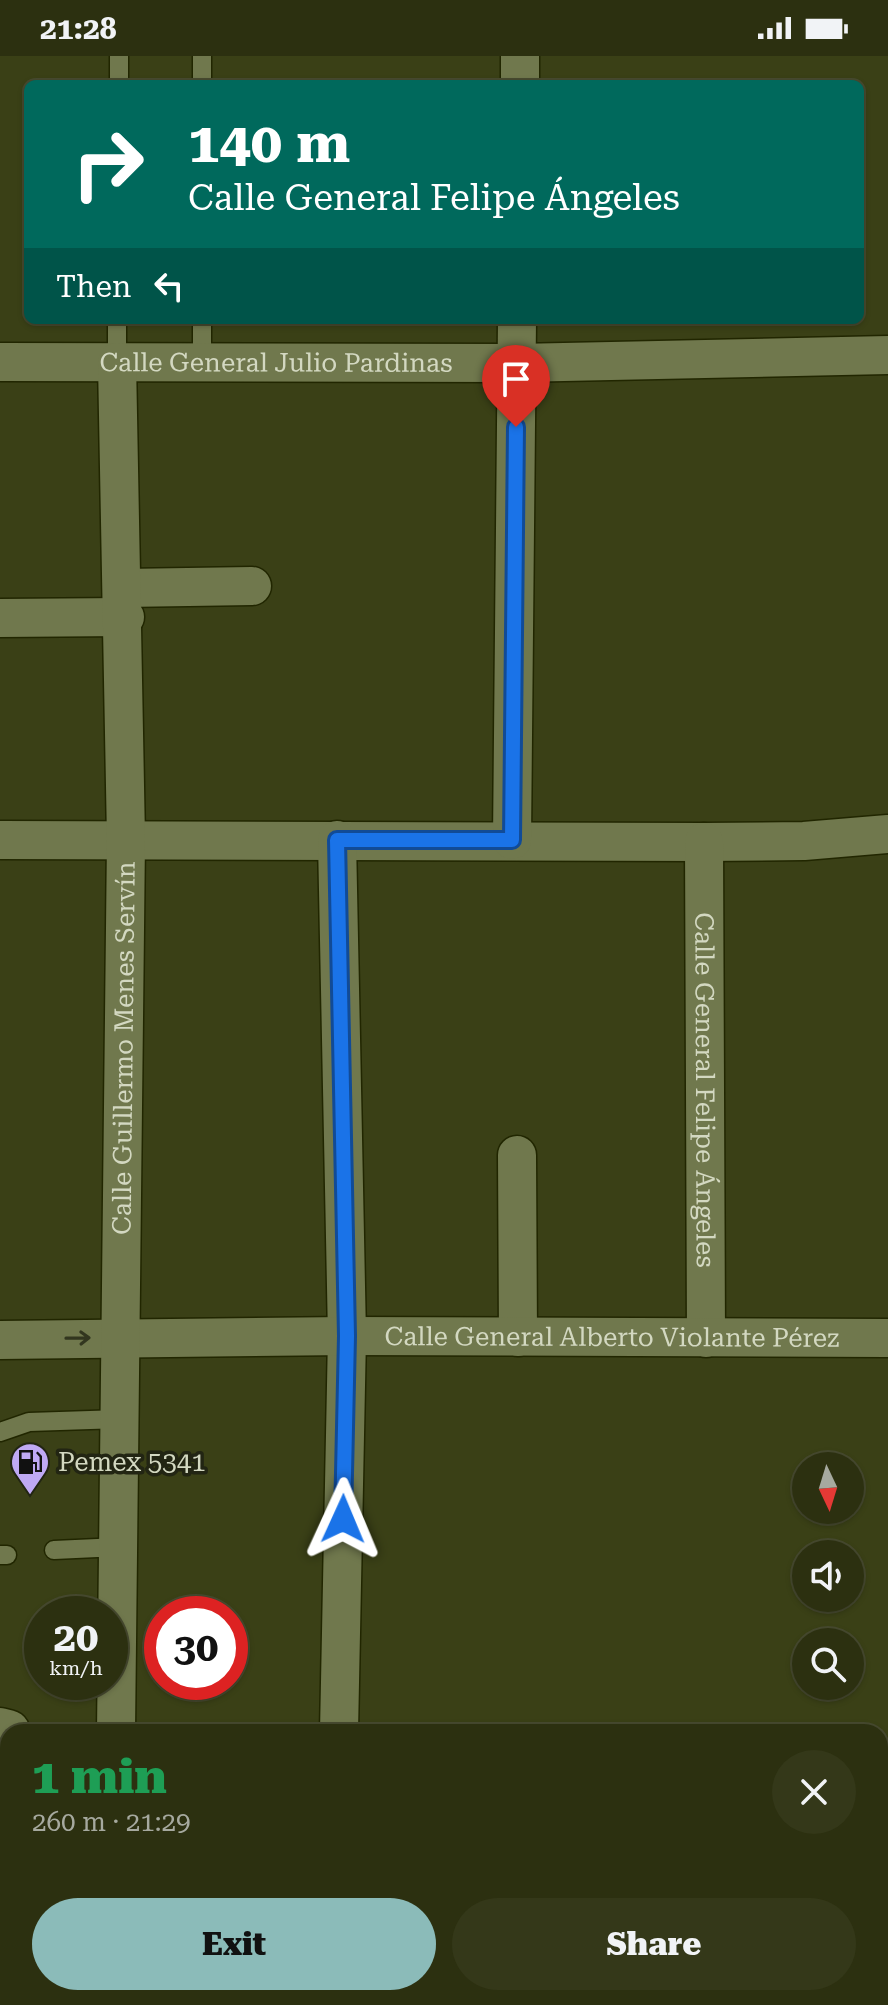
<!DOCTYPE html>
<html lang="en">
<head>
<meta charset="utf-8">
<style>
	body { margin:0; font-family:"Roboto Serif",serif; background:#343819; color:#f1f3f6; height:100vh; display:flex; flex-direction:column; font-size:30px; white-space:nowrap }
	* { box-sizing:border-box; margin:0 }
	p { font-size:26px; color:#a6a99f }
	.icon { flex:none; width:44px; height:44px; fill:none; stroke:currentColor; stroke-width:2; stroke-linecap:round; stroke-linejoin:round }
	.map { position:relative; flex:1; overflow:hidden }
	.details { position:absolute; left:0px; top:1668px; width:888px; height:282px; display:flex; flex-direction:column; background:#2c3010; border-radius:24px 24px 0 0; box-shadow:0 2px 6px #0004,0 0 0 2px #484b30 }
	.details>* { flex:none }
	.guide { position:absolute; left:24px; top:24px; width:840px; height:244px; border-radius:12px; box-shadow:0 2px 6px #0004,0 0 0 2px #484b30; background:#00695c; color:#fff; overflow:hidden }
	.needle { width:52px; rotate:176deg }
	.tools { position:absolute; left:792px; top:1396px; display:grid; gap:16px }
	.tools a { display:grid; place-items:center; width:72px; height:72px; border-radius:50%; background:#2c3010; box-shadow:0 2px 6px #0004,0 0 0 2px #484b30; font-size:40px }
	.speed { position:absolute; left:24px; top:1540px; display:flex; gap:16px; font-size:40px; font-weight:700; text-align:center }
	.speed>* { display:grid; place-content:center; width:104px; height:104px; border-radius:50%; background:#2c3010; box-shadow:0 2px 6px #0004,0 0 0 2px #484b30; line-height:1 }
	.speed small { font-size:20px; font-weight:400 }
	.speed .limit { border:12px solid #d22; background:#fff; color:#111 }
	.pin { position:absolute; display:grid; place-items:center; width:68px; height:68px; color:#fff; margin:-82px -34px; border-radius:50% 50% 50% 0; rotate:-45deg; box-shadow:0 0 8px #0007 }
	.pin .icon { rotate:45deg }
	.me { position:absolute; width:88px; margin:-44px; rotate:1deg; stroke-linejoin:round; filter:drop-shadow(0 0 6px #0008) }
	.turn { display:flex; align-items:center; gap:28px; height:168px; padding:0 32px; font-size:36px }
	.turn .icon { width:104px; height:104px; stroke-width:2.5 }
	.turn b { display:block; font-size:56px; line-height:68px }
	.then { display:flex; align-items:center; height:76px; padding:0 32px; background:#0003; gap:16px; font-size:30px }
	.round { display:grid; place-items:center; flex:none; width:84px; height:84px; border-radius:42px; background:#343819 }
	.overview { display:flex; align-items:center; justify-content:space-between; height:136px; padding:0 32px }
	h1 { font-size:48px; font-weight:800; line-height:60px; color:#1e9e55 }
	.action { display:flex; gap:16px; margin-top:auto; padding:16px 32px }
	.action a { flex:1; height:92px; border-radius:48px; background:#8bbbb9; color:#111; font-size:32px; font-weight:800; line-height:92px; text-align:center }
	.action a+a { background:#343819; color:#f1f3f6 }
	.status { display:flex; justify-content:space-between; align-items:center; height:56px; padding:0 40px; background:#2c3010; direction:ltr }
	.status svg { height:22px; fill:currentColor }
	.map>svg:first-child { display:block }
	.lines { fill:none; stroke-linecap:round; stroke-linejoin:round }
	.lane-casing { stroke:#212600; stroke-width:21 }
	.street-casing { stroke:#212600; stroke-width:41 }
	.secondary-casing { stroke:#212600; stroke-width:47 }
	.highway-casing { stroke:#212600; stroke-width:47 }
	.lane { stroke:#70784d; stroke-width:18 }
	.street { stroke:#70784d; stroke-width:38 }
	.secondary { stroke:#70784d; stroke-width:44 }
	.highway { stroke:#ab7145; stroke-width:44 }
	.rail-casing { stroke:#93997a; stroke-width:9 }
	.rail { stroke:#222513; stroke-width:6; stroke-dasharray:18; stroke-linecap:butt }
	.oneway { stroke:#32361f }
	.route-casing { stroke:#114b97; stroke-width:20 }
	.route { stroke:#1a73e8; stroke-width:14 }
	.labels { text-anchor:middle; stroke-width:7; stroke-linejoin:round; paint-order:stroke }
	.street-label { font-size:26px; fill:#d3d8c1; stroke:#222513 }
	.poi-label { font-size:26px; fill:#d3d8c1; stroke:#222513; text-anchor:start }
</style>
</head>
<body>
<div class="status"><b>21:28</b><svg viewBox="0 0 49 12"><path d="M0 12V9h3v3zM5 12V6h3v6zM10 12V3h3v9zM15 12V0h3v12zM26 1h20v11H26zM47 4h2v5h-2z"/></svg></div>
<div class="map">
<svg width="888" height="1949" viewBox="0 0 888 1949">
	<rect width="100%" height="100%" fill="#3a4016"/>
	<g class="lines">
		<defs>
			<g id="lane">
				<path d="M119,28V0"/>
				<path d="M202,28V0"/>
				<path d="M117,306V264"/>
				<path d="M202,306V264"/>
				<path d="M0,1376L29,1366L121,1363"/>
				<path d="M54,1494L119,1491"/>
				<path d="M0,1499H7"/>
			</g>
			<g id="street">
				<path d="M520,28V0"/>
				<path id="s1" d="M0,306L517,307L888,299"/>
				<path d="M124,532L252,530"/>
				<path d="M0,562L125,561"/>
				<path d="M0,784L704,786L804,785L888,778"/>
				<path d="M337,784L347,1280L339,1676"/>
				<path d="M512,784L517,264"/>
				<path id="s2" d="M704,786L706,1282"/>
				<path d="M517,1099L518,1281"/>
				<path id="s3" d="M0,1284L347,1280L888,1282"/>
				<path id="s4" d="M116,1676L126,783L117,306"/>
			</g>
			<g id="secondary">
				<path d="M0,1674L8,1676"/>
				<path d="M880,1926L888,1928"/>
			</g>
			<g id="highway">
				<path d="M0,1806L8,1808"/>
				<path d="M546,1942L574,1949"/>
			</g>
		</defs>
		<!-- lane casing -->
		<use href="#lane" class="lane-casing"/>
		<!-- street casing -->
		<use href="#street" class="street-casing"/>
		<!-- secondary casing -->
		<use href="#secondary" class="secondary-casing"/>
		<!-- highway casing -->
		<use href="#highway" class="highway-casing"/>
		<!-- lane -->
		<use href="#lane" class="lane"/>
		<!-- street -->
		<use href="#street" class="street"/>
		<!-- secondary -->
		<use href="#secondary" class="secondary"/>
		<!-- highway -->
		<use href="#highway" class="highway"/>
		<defs>
			<g id="rail">
				<path d="M0,1736L8,1738"/>
				<path d="M0,1753L8,1755"/>
				<path d="M659,1942L683,1949"/>
				<path d="M744,1942L768,1949"/>
			</g>
		</defs>
		<!-- rail casing -->
		<use href="#rail" class="rail-casing"/>
		<!-- rail -->
		<use href="#rail" class="rail"/>
	</g>
	<!-- one-way arrows -->
	<defs><path id="oneway-shaft" d="M-6 0H5M1.5-3L5.5 0L1.5 3" fill="none" stroke-width="1.6" stroke-linecap="round" stroke-linejoin="round" transform="scale(2)"/></defs>
	<use class="oneway" href="#oneway-shaft" transform="translate(78 1282) rotate(-1)"/>
	<g class="lines">
		<defs>
			<path id="route" d="M343,1463L347,1280L337,784H512L516,371"/>
		</defs>
		<!-- route casing -->
		<use href="#route" class="route-casing"/>
		<!-- route -->
		<use href="#route" class="route"/>
	</g>
	<!-- icons -->
	<defs>
		<symbol id="fuel-pin" viewBox="-11 -11 22 30"><path d="M0 17L-7.5 6A9.5 9.5 0 1 1 7.5 6Z" fill="#bfa9f4" stroke="#222513"/><path d="M-5.5-6h7V0h2V4h1.3V-2.5L3-4.5l.8-.8L6-3V5H2.5V1h-1V6h-7ZM-4.2-4.7v3.2H.2V-4.7Z" fill="#111"/></symbol>
	</defs>
	<g fill-rule="evenodd">
		<use href="#fuel-pin" x="8" y="1384" width="44" height="60"/>
	</g>
	<g class="labels">
		<!-- street labels -->
		<g class="street-label">
			<text dy="9" stroke="none"><textPath href="#s1" startOffset="276">Calle General Julio Pardinas</textPath></text>
			<text dy="9" stroke="none"><textPath href="#s4" startOffset="684">Calle Guillermo Menes Servín</textPath></text>
			<text dy="9" stroke="none"><textPath href="#s2" startOffset="248">Calle General Felipe Ángeles</textPath></text>
			<text dy="9" stroke="none"><textPath href="#s3" startOffset="612">Calle General Alberto Violante Pérez</textPath></text>
		</g>
		<!-- poi labels -->
		<g class="poi-label">
			<text x="58" y="1415">Pemex 5341</text>
		</g>
	</g>
</svg>
<div class="tools">
<a><svg class="needle" viewBox="-14 -14 28 28"><path d="M0-13l5 13h-10z" fill="#e53935"/><path d="M0 13l5-13h-10z" fill="#a6a99f"/></svg></a>
<a><svg class="icon" aria-label="sound" viewBox="0 0 24 24"><path d="M4 9h4l5-4v14l-5-4H4zM17 9q2 3 0 6"/></svg></a>
<a><svg class="icon" aria-label="search" viewBox="0 0 24 24"><circle cx="10" cy="10" r="6"/><path d="M15 15l6 6"/></svg></a>
</div>
<div class="speed"><div>20<small>km/h</small></div><div class="limit">30</div></div>
<div class="pin" style="left:516px;top:371px;background:#d93025"><svg class="icon" aria-label="arrive" viewBox="0 0 24 24"><path d="M6 21V4h12l-3 4 3 4H6"/></svg></div>
<svg class="me" style="left:343px;top:1463px" viewBox="-20 -20 40 40"><path d="M0-17L14 15 0 8-14 15z" fill="#1a73e8" stroke="#fff" stroke-width="4"/></svg>
<div class="guide">
<div class="turn"><svg class="icon" aria-label="right" viewBox="0 0 24 24"><path d="M7 20v-9h11M14 6l5 5-5 5"/></svg><div><b>140 m</b>Calle General Felipe Ángeles</div></div>
<div class="then">Then<svg class="icon" aria-label="left" viewBox="0 0 24 24"><path d="M17 20v-9H6M10 6l-5 5 5 5"/></svg></div>
</div>
<section class="details">
<div class="overview"><div><h1>1 min</h1><p>260 m · 21:29</p></div><a class="round"><svg class="icon" aria-label="close" viewBox="0 0 24 24"><path d="M6 6l12 12M18 6L6 18"/></svg></a></div>
<div class="action"><a>Exit</a><a>Share</a></div>
</section>
</div>
</body>
</html>
